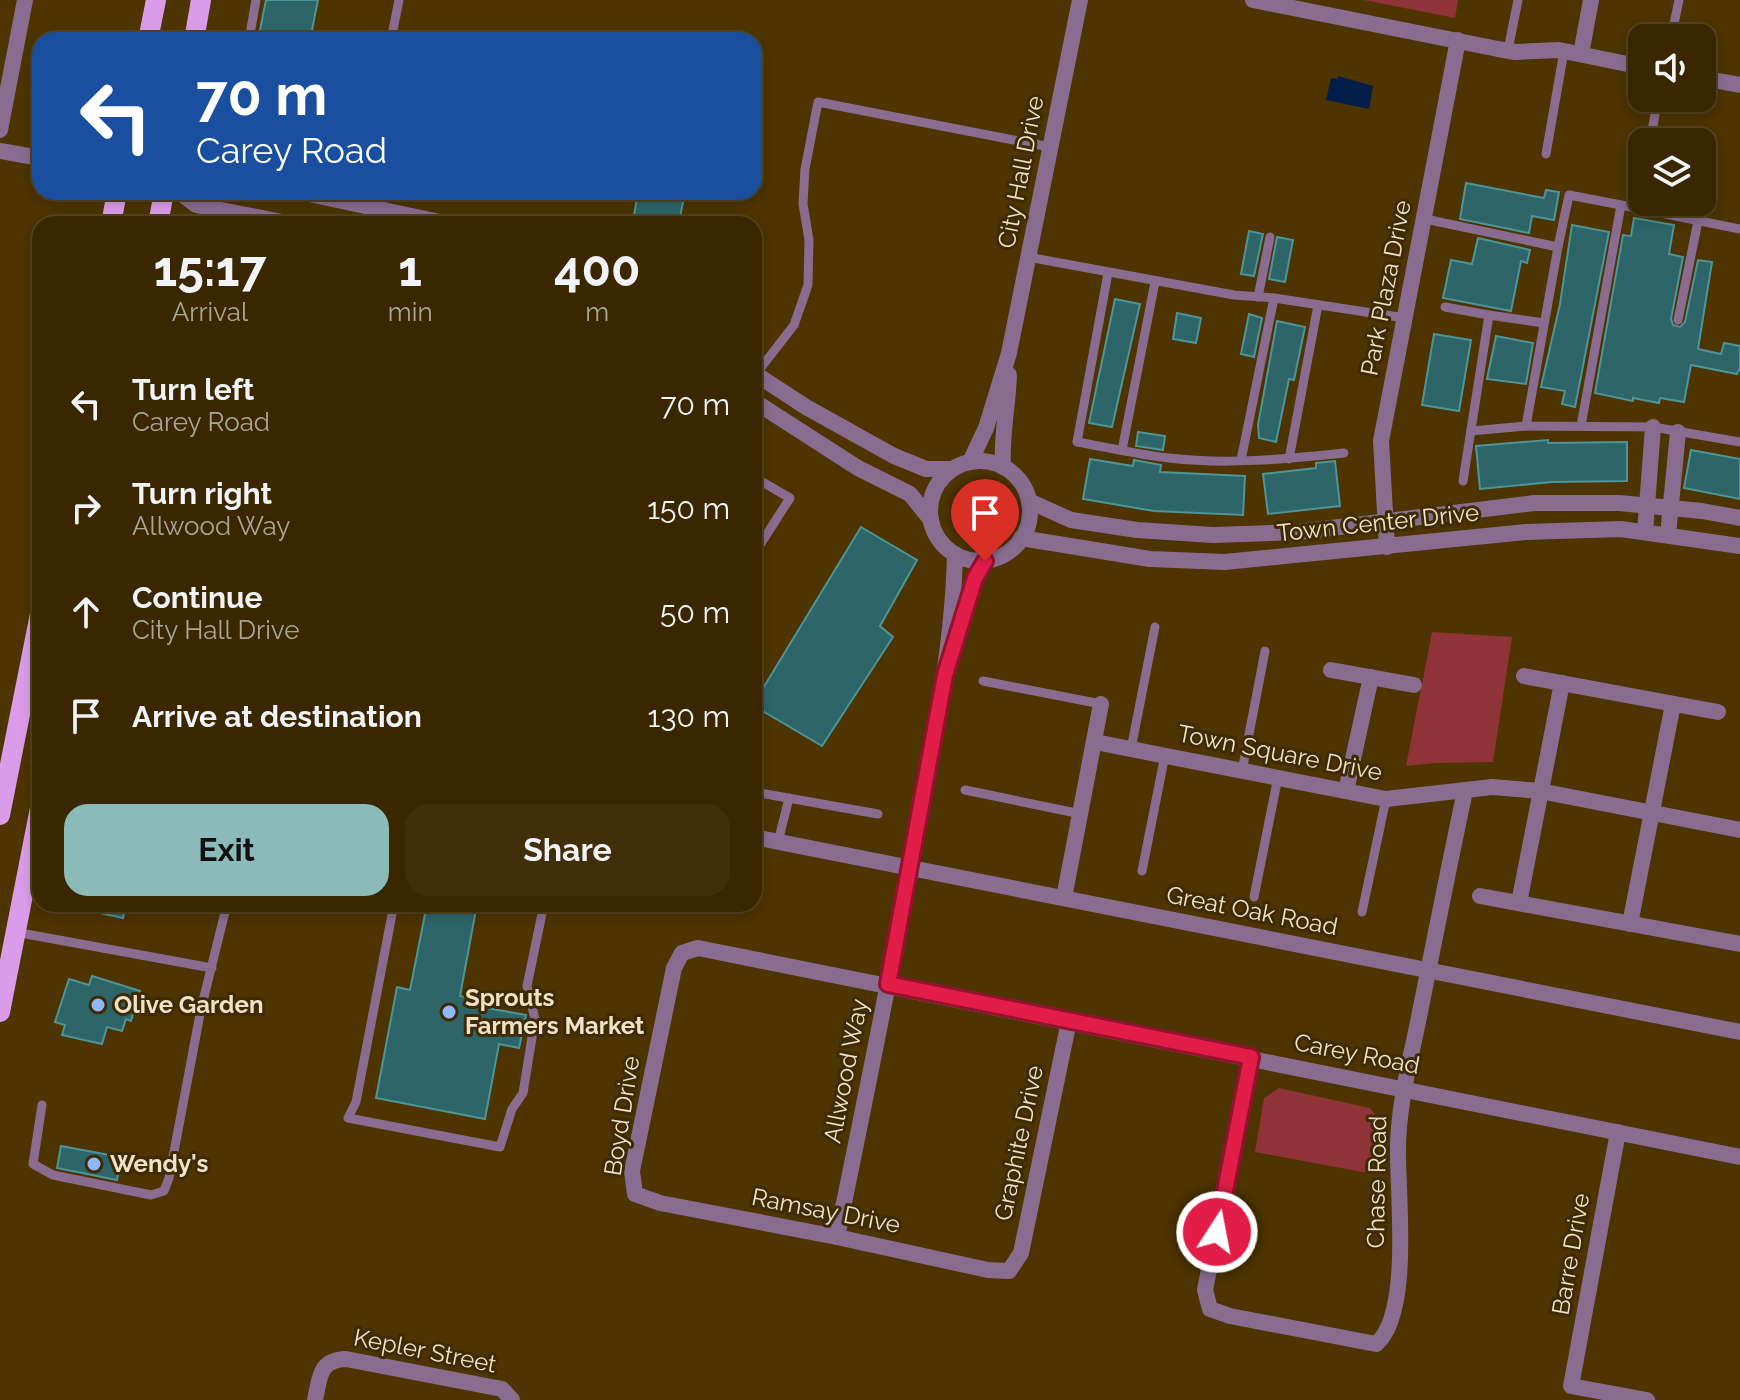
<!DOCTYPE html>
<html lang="en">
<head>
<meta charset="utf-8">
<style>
	body { margin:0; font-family:Raleway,sans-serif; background:#412f0a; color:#f1f3f6; height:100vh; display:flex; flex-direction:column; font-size:30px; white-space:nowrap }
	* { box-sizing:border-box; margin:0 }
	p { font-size:26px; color:#aba599 }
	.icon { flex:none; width:44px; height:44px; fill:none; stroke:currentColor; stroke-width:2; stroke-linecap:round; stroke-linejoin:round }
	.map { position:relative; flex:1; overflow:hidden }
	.side { position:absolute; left:32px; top:216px; width:730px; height:696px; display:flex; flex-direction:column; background:#3a2700; border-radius:24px; box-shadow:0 4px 12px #0003,0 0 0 2px #544422 }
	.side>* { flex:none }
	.banner { position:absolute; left:32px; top:32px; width:730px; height:168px; border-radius:24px; box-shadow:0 4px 12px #0003,0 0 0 2px #544422; background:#1a4fa0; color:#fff; overflow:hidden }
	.buttons { position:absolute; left:1628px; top:24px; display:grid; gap:16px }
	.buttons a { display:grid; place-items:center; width:88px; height:88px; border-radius:16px; background:#3a2700; box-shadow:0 4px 12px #0003,0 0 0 2px #544422; font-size:40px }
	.pin { position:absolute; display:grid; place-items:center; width:68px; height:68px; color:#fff; margin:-82px -34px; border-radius:50% 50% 50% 0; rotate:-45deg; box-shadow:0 0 8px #0007 }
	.pin .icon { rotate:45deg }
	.me { position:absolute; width:88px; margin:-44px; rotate:11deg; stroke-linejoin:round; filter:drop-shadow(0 0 6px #0008) }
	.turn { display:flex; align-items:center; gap:28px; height:168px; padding:0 32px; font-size:36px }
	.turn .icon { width:104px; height:104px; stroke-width:2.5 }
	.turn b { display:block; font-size:56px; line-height:68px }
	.eta { display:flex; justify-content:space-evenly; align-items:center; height:136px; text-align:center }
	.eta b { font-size:48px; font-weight:700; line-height:56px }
	.primary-button { display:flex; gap:16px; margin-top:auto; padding:16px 32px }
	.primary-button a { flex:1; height:92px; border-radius:24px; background:#8bbbb9; color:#111; font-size:32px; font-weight:700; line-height:92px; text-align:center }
	.primary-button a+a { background:#412f0a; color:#f1f3f6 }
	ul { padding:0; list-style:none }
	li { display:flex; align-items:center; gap:24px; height:104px; padding:0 32px }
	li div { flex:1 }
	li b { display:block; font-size:30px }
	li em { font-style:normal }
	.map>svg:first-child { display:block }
	.green { fill:#903439 }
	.water { fill:#041e4b }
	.building { fill:#2d6569; stroke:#4d9599; stroke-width:2 }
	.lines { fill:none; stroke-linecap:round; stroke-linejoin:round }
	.service { stroke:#8a6c91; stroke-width:9 }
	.minor { stroke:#8a6c91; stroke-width:16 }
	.tertiary { stroke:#8a6c91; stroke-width:16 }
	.primary { stroke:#da9ce8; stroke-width:20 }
	.route-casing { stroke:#92132f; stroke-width:20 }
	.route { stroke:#e11d48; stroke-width:14 }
	.poi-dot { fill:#8fb8fd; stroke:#3e2b05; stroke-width:3 }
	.labels { text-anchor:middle; stroke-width:6; stroke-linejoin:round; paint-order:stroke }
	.street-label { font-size:24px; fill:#f0e1c8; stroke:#3e2b05 }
	.poi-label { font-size:24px; font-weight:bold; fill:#f0e1c8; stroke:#3e2b05; text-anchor:start }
</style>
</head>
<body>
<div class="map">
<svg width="1740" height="1400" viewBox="0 0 1740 1400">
	<rect width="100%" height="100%" fill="#4d3400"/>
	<!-- green -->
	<g class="green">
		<path d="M1364,0H1458L1455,18Z"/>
		<path d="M1432,632L1512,637L1493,762L1436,763L1406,766Z"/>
		<path d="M1279,1088L1370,1108L1377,1117L1373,1174L1255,1152L1264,1098Z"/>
	</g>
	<!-- water -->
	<path class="water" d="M1338,76L1373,86L1369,109L1326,100L1331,78L1337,79Z"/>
	<!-- building -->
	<g class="building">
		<path d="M266,0H318L310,40H258Z"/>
		<path d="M1466,183L1544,198L1546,190L1559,192L1554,220L1532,216L1529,233L1460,219Z"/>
		<path d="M638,192H685L679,222L649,224L633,221Z"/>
		<path d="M1634,218L1674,225L1669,254L1683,257L1671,319L1673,325L1680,327L1685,322L1698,260L1712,262L1698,349L1721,354L1724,343L1740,346V368L1737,374L1691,365L1684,402L1660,398L1659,403L1633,398V401L1595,393L1623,235L1631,236Z"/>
		<path d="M1572,225L1609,232L1575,407L1562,404L1565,391L1541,387L1560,304Z"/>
		<path d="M1249,231L1263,234L1254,276L1241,274Z"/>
		<path d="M1277,237L1293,240L1285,282L1269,279Z"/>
		<path d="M1478,238L1530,250L1527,263L1521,261L1511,311L1443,298L1451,260L1472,264Z"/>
		<path d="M1115,299L1140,304L1112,427L1089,423Z"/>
		<path d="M1177,313L1201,318L1196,343L1173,339Z"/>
		<path d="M1249,314L1262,318L1254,357L1241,354Z"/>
		<path d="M1277,321L1305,327L1294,380L1289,379L1276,442L1259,438L1258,425Z"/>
		<path d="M1434,334L1471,340L1459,411L1422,405Z"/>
		<path d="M1496,336L1533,343L1526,384L1487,379Z"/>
		<path d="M1138,432L1165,436L1163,450L1136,446Z"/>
		<path d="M1548,440V443L1627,442V481L1552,482L1480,489L1476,446Z"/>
		<path d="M1691,450L1740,459V499L1684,488Z"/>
		<path d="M1090,459L1133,466L1134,460L1161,465L1160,472L1245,476L1243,515L1154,511L1083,499Z"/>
		<path d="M1335,461L1340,506L1268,514L1263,474L1316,468V463Z"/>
		<path d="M861,527L917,560L880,626L893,637L822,746L754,706V703Z"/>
		<path d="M87,904H126L123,918L86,910Z"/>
		<path d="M427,904H477L460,996L489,1002L487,1008L526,1015L519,1048L499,1044L485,1119L376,1098L397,987L410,990Z"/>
		<path d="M92,976L140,991L131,1021L126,1019L122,1031L107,1027L102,1044L62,1035L65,1025L55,1022L69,979L89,985Z"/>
		<path d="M61,1146L131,1159L128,1171L119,1169L117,1180L57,1168Z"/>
	</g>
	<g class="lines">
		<!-- service -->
		<g class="service">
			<path d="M1671,38L1679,0"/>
			<path d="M249,40L256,0"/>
			<path d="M391,40L399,0"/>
			<path d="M1508,50L1518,0"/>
			<path d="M1650,142L1658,98"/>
			<path d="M1546,154L1564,51"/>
			<path d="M1425,219L1558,247L1569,195L1621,205"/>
			<path d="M1558,247L1526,426L1653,427L1740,442"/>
			<path d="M1028,257L1234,295L1274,298L1405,318"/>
			<path d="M1108,273L1077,442C1107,447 1138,455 1169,458C1227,465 1286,459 1344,453"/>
			<path d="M1258,297L1270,237"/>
			<path d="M1445,307L1489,315"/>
			<path d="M1678,320L1698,221"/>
			<path d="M756,374L794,325L808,285L809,240L803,204L805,169L818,102L1050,147"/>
			<path d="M1581,426L1621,205L1740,229"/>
			<path d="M1471,431L1526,426"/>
			<path d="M1122,450L1155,282"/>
			<path d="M1289,459L1318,305"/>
			<path d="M1241,460L1274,298"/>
			<path d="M754,477L790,498L754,554"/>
			<path d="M1463,481L1489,315L1544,323"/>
			<path d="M983,681L1101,704"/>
			<path d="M1131,749L1155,627"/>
			<path d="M1242,771L1265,651"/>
			<path d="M965,790L1081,814"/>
			<path d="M754,792L878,814"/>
			<path d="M778,842L789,798"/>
			<path d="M1142,871L1165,755"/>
			<path d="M1254,897L1278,777"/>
			<path d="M394,904L356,1102L348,1118L500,1147L512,1109L523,1093L535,1019L527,986L544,904"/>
			<path d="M1362,912L1386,799"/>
			<path d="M15,932L212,968"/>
			<path d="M42,1105L33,1164L53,1175L151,1195L164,1191L169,1178L201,1009L227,904"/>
		</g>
		<!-- minor -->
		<g class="minor">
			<path d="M1253,0L1498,49L1515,52L1559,50L1642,67"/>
			<path d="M1581,54L1591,0"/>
			<path d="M1702,78L1740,85"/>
			<path d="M0,130L25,0"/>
			<path d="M0,151L40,158"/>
			<path d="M970,462L986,428L1009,353L1080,0"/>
			<path d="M1003,467C1001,436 1008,406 1009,375"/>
			<path d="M1645,532L1653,427"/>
			<path d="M1668,535L1678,432"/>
			<path d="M1387,547L1381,441L1458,40"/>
			<path d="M956,639L975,578L985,561"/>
			<path d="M1331,670L1414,685"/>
			<path d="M1524,676L1718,712"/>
			<path d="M1095,742L1386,799L1492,787L1540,791L1740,830"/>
			<path d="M1346,791L1371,677"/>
			<path d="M754,837L1740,1032"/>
			<path d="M1480,896L1740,944"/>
			<path d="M1064,898L1101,704"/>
			<path d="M1519,903L1562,683"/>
			<path d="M1630,924L1673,704"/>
			<path d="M1069,1021L1021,1253L1009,1271L988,1270L837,1237L660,1203L635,1194L632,1171L674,968L682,953L698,948L1740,1157"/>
			<path d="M1251,1057L1205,1290L1210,1309L1230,1316L1376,1344C1411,1315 1398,1199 1398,1156C1397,1109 1410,1062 1419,1017C1434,942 1449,866 1465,791"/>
			<path d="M1618,1132L1571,1386L1647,1400"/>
			<path d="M837,1237C866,1096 895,955 920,813C936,727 953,641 955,554"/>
			<path d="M315,1400C320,1377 319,1360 346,1359L502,1389L512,1400"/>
		</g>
		<!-- tertiary -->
		<g class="tertiary">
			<path d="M179,192L196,205L292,224"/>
			<path d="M300,192L449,224"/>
			<path d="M754,373L806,407L894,456L926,469H952"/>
			<path d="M754,401L858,468L910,494L931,520"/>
			<circle cx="980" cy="511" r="50"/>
			<path d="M1029,501L1071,520L1137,530L1213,535L1299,532L1534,503H1619L1702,511L1740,518"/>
			<path d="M1021,538L1150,559L1225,562L1526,532L1621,529L1740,546"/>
		</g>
		<!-- primary -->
		<g class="primary">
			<path d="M148,40L156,0"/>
			<path d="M194,40L201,0"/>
			<path d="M111,224L117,192"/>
			<path d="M158,224L164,192"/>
			<path d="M0,815L40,614"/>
			<path d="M0,1012L40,808"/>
		</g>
	</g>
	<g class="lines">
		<defs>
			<path id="route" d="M985,561L975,578L945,675L888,984L1251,1057L1217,1232"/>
		</defs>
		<!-- route casing -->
		<use href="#route" class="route-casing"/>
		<!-- route -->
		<use href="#route" class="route"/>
	</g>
	<!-- markers -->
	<g class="poi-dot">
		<circle cx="98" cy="1005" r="8"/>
		<circle cx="449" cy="1012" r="8"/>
		<circle cx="94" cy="1164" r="8"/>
	</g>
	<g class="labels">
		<!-- street labels -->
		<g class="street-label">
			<text transform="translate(1021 172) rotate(-79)" y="8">City Hall Drive</text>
			<text transform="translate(1386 288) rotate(-79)" y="8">Park Plaza Drive</text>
			<text transform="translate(1378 523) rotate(-6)" y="8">Town Center Drive</text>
			<text transform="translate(1280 753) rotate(11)" y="8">Town Square Drive</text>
			<text transform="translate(1252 911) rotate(11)" y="8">Great Oak Road</text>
			<text transform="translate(1357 1054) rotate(11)" y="8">Carey Road</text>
			<text transform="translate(846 1071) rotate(-79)" y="8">Allwood Way</text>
			<text transform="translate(622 1116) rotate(-81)" y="8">Boyd Drive</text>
			<text transform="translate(1019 1143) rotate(-78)" y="8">Graphite Drive</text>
			<text transform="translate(1377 1182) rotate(-89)" y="8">Chase Road</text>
			<text transform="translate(826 1211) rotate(11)" y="8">Ramsay Drive</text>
			<text transform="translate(1571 1254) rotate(-80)" y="8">Barre Drive</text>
			<text transform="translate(425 1351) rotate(11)" y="8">Kepler Street</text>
		</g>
		<!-- poi labels -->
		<g class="poi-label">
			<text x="465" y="1006">Sprouts<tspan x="465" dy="28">Farmers Market</tspan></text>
			<text x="114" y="1013">Olive Garden</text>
			<text x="110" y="1172">Wendy's</text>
		</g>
	</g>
</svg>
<div class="buttons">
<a><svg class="icon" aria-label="sound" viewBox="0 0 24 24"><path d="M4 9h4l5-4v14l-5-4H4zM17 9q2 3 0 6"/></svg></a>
<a><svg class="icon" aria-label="layers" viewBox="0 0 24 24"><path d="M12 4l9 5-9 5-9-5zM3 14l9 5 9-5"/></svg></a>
</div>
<div class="pin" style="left:985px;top:561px;background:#d93025"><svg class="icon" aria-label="arrive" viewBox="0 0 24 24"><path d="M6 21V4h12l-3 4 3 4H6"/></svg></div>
<svg class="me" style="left:1217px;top:1232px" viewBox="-20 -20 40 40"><circle r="17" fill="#e11d48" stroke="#fff" stroke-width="3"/><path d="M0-11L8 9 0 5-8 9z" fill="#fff"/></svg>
<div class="banner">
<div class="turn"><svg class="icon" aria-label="left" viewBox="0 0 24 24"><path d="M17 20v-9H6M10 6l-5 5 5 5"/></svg><div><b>70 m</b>Carey Road</div></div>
</div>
<section class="side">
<div class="eta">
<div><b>15:17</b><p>Arrival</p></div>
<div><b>1</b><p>min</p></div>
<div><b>400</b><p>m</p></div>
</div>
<ul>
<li><svg class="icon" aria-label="left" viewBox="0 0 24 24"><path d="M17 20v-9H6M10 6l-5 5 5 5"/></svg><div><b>Turn left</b><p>Carey Road</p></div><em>70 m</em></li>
<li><svg class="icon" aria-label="right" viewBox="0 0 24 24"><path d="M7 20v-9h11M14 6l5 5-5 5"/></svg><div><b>Turn right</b><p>Allwood Way</p></div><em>150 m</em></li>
<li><svg class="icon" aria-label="ahead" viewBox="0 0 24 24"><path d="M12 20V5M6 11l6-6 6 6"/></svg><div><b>Continue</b><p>City Hall Drive</p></div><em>50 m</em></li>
<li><svg class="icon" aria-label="arrive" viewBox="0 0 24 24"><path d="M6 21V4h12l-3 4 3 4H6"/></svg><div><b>Arrive at destination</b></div><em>130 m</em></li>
</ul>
<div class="primary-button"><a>Exit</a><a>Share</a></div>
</section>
</div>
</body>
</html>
